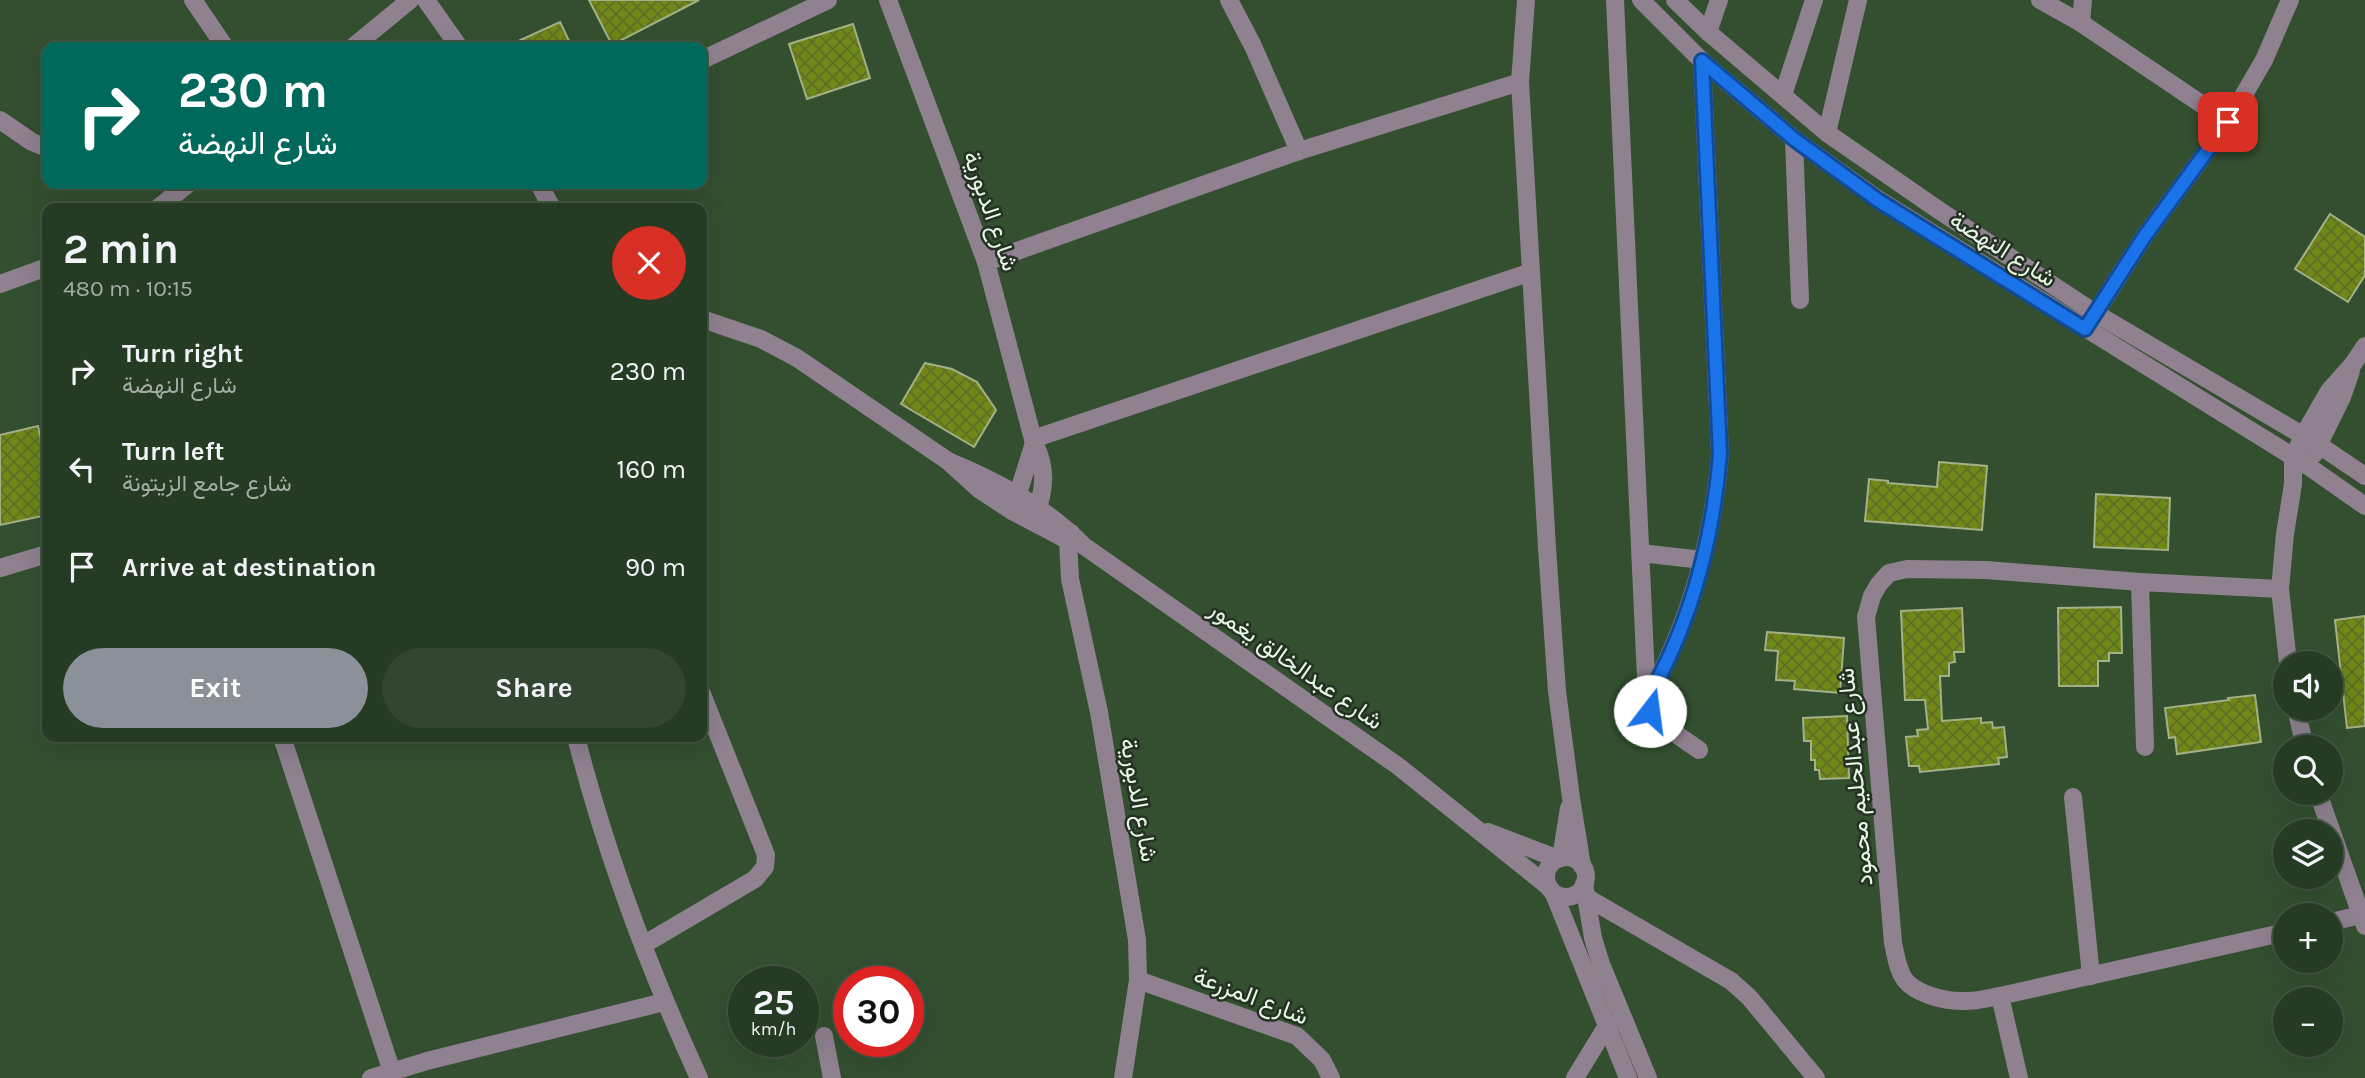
<!DOCTYPE html>
<html lang="en">
<head>
<meta charset="utf-8">
<style>
	body { margin:0; font-family:Karla,Vazirmatn,sans-serif; background:#324631; color:#f1f3f6; height:100vh; display:flex; flex-direction:column; font-size:26px; white-space:nowrap }
	* { box-sizing:border-box; margin:0 }
	p { font-size:23px; color:#a4ada6 }
	.icon { flex:none; width:38px; height:38px; fill:none; stroke:currentColor; stroke-width:2; stroke-linecap:round; stroke-linejoin:round }
	.map { position:relative; flex:1; overflow:hidden }
	.panel { position:absolute; left:42px; top:203px; width:665px; height:539px; display:flex; flex-direction:column; background:#263b24; border-radius:14px; box-shadow:0 7px 28px #0002,0 0 0 2px #425541 }
	.panel>* { flex:none }
	.top-card { position:absolute; left:42px; top:42px; width:665px; height:147px; border-radius:14px; box-shadow:0 7px 28px #0002,0 0 0 2px #425541; background:#00695c; color:#fff; overflow:hidden }
	.controls { position:absolute; left:2273px; top:651px; display:grid; gap:14px }
	.controls a { display:grid; place-items:center; width:70px; height:70px; border-radius:50%; background:#263b24; box-shadow:0 7px 28px #0002,0 0 0 2px #425541; font-size:35px }
	.speed { position:absolute; left:728px; top:966px; display:flex; gap:14px; font-size:35px; font-weight:700; text-align:center }
	.speed>* { display:grid; place-content:center; width:91px; height:91px; border-radius:50%; background:#263b24; box-shadow:0 7px 28px #0002,0 0 0 2px #425541; line-height:1 }
	.speed small { font-size:18px; font-weight:400 }
	.speed .limit { border:10px solid #d22; background:#fff; color:#111 }
	.pin { position:absolute; display:grid; place-items:center; width:60px; height:60px; color:#fff; margin:-30px; border-radius:14px; box-shadow:0 4px 10px #0006 }
	.me { position:absolute; width:77px; margin:-38px; rotate:15deg; stroke-linejoin:round; filter:drop-shadow(0 0 5px #0008) }
	.turn { display:flex; align-items:center; gap:24px; height:147px; padding:0 21px; font-size:32px }
	.turn .icon { width:91px; height:91px; stroke-width:2.5 }
	.turn b { display:block; font-size:49px; line-height:60px }
	.round { display:grid; place-items:center; flex:none; width:74px; height:74px; border-radius:37px; background:#324631 }
	.summary { display:flex; align-items:center; justify-content:space-between; height:119px; padding:0 21px }
	h1 { font-size:42px; font-weight:700; line-height:52px }
	.cta { display:flex; gap:14px; margin-top:auto; padding:14px 21px }
	.cta a { flex:1; height:80px; border-radius:42px; background:#8c9099; color:#fff; font-size:28px; font-weight:700; line-height:80px; text-align:center }
	.cta a+a { background:#324631; color:#f1f3f6 }
	ul { padding:0; list-style:none }
	li { display:flex; align-items:center; gap:21px; height:98px; padding:0 21px }
	li div { flex:1 }
	li b { display:block; font-size:26px }
	li em { font-style:normal }
	.map>svg:first-child { display:block }
	.building { fill:url(#building-cross-hatch); stroke:#a4b187; stroke-width:2 }
	.lines { fill:none; stroke-linecap:round; stroke-linejoin:round }
	.minor { stroke:#8f8190; stroke-width:18 }
	.route-casing { stroke:#114b97; stroke-width:18 }
	.route { stroke:#1a73e8; stroke-width:12 }
	.labels { text-anchor:middle; stroke-width:5; stroke-linejoin:round; paint-order:stroke }
	.street-label { font-size:24px; fill:#e8f8e6; stroke:#243123 }
</style>
</head>
<body>
<div class="map">
<svg width="2365" height="1078" viewBox="0 0 2365 1078">
	<defs>
		<pattern id="building-cross-hatch" width="8" height="8" patternUnits="userSpaceOnUse" patternTransform="scale(1.75)"><rect width="8" height="8" fill="#6f8816"/><path d="M0 0l8 8M0 8l8-8" fill="none" stroke="#5f6f29"/></pattern>
	</defs>
	<rect width="100%" height="100%" fill="#334f30"/>
	<!-- building -->
	<g class="building">
		<path d="M589,0H699L612,45Z"/>
		<path d="M560,22L572,47H505Z"/>
		<path d="M853,24L870,78L807,99L789,44Z"/>
		<path d="M2330,214L2365,237V275L2348,302L2295,269Z"/>
		<path d="M925,363L952,369L977,382L996,410L974,447L901,404Z"/>
		<path d="M38,426L47,468V515L0,525V435Z"/>
		<path d="M1939,462L1987,466L1982,530L1865,521L1869,479L1888,481V483L1937,487Z"/>
		<path d="M2096,494L2170,498L2168,550L2094,547Z"/>
		<path d="M2121,607L2122,653H2109V661H2098V686H2059L2058,608Z"/>
		<path d="M1962,608L1964,652H1954L1955,662L1949,663V676H1940L1942,721L1981,718V723L1992,722L1993,728L2004,727L2007,757L1998,758L1999,764L1920,772L1919,766H1909L1906,737L1918,736L1917,730L1928,729L1925,700H1905L1901,611Z"/>
		<path d="M2365,616V726L2347,728L2335,620Z"/>
		<path d="M1767,632L1844,638L1840,693L1794,689L1795,681L1776,680L1778,651L1765,650Z"/>
		<path d="M2255,695L2261,742L2177,754L2175,737L2169,738L2165,708L2229,700L2228,698Z"/>
		<path d="M1847,716L1849,778L1820,779L1819,770H1815V760H1811V741H1804L1803,718Z"/>
	</g>
	<g class="lines">
		<!-- minor -->
		<g class="minor">
			<path d="M193,0L225,47"/>
			<path d="M426,0L459,47"/>
			<path d="M888,0L986,262L1034,443C1049,470 1043,494 1034,522"/>
			<path d="M1229,0L1253,46L1299,151"/>
			<path d="M1526,0L1520,82L1547,548L1557,691L1571,798L1582,866"/>
			<path d="M1615,0L1647,700L1656,720L1699,750"/>
			<path d="M1641,0L1702,61L1794,139L1879,200L2308,466L2365,506"/>
			<path d="M1675,0L1708,32L1827,133L1940,211L2095,313L2319,445L2365,476"/>
			<path d="M2040,0L2081,23L2228,122"/>
			<path d="M2081,23L2083,0"/>
			<path d="M1708,32L1719,0"/>
			<path d="M353,47L410,0"/>
			<path d="M702,60L828,0"/>
			<path d="M1783,95L1814,0"/>
			<path d="M0,120L32,142L47,148"/>
			<path d="M1827,133L1858,0"/>
			<path d="M1794,139L1800,300"/>
			<path d="M539,184L552,208"/>
			<path d="M158,208L188,184"/>
			<path d="M986,262L1299,151L1520,82"/>
			<path d="M0,284L47,267"/>
			<path d="M702,319L761,339L797,358L948,461L980,490L1012,511L1071,542"/>
			<path d="M2089,323L2144,237L2228,122L2264,60L2290,0"/>
			<path d="M1033,439L1531,272"/>
			<path d="M2314,454L2342,397L2351,371"/>
			<path d="M948,461C999,482 1045,507 1084,546L1398,766L1549,887"/>
			<path d="M1015,503L1034,443"/>
			<path d="M1071,533L1068,541L1070,579L1099,712L1137,940L1138,980L1123,1078"/>
			<path d="M1641,553L1702,560"/>
			<path d="M0,568L47,554"/>
			<path d="M2140,582L2145,747"/>
			<path d="M2280,589L2140,582L1986,570L1907,569L1889,573L1879,584L1872,596L1866,617L1893,943C1896,955 1897,969 1905,980C1916,994 1944,1001 1961,1001C1974,1002 1988,998 2000,996L2286,932"/>
			<path d="M2288,663L2280,589L2285,534L2293,484V458L2303,436L2329,391L2353,364L2365,346"/>
			<path d="M1647,700C1689,624 1713,540 1720,454L1702,61"/>
			<path d="M2296,709L2305,747"/>
			<path d="M282,737L392,1072"/>
			<path d="M576,737C606,854 649,969 699,1078"/>
			<path d="M2318,793L2365,926"/>
			<path d="M2073,797L2091,976"/>
			<path d="M1488,832L1558,859"/>
			<circle cx="1566" cy="877" r="20"/>
			<path d="M1561,858L1569,808"/>
			<path d="M1584,884L1593,938L1601,964L1648,1078"/>
			<path d="M1554,894L1628,1078"/>
			<path d="M1586,897L1731,981L1749,997L1816,1078"/>
			<path d="M2331,922L2365,914"/>
			<path d="M643,945L755,879L765,867L766,855L702,694"/>
			<path d="M1138,980L1297,1036L1322,1060L1331,1078"/>
			<path d="M2000,996L2019,1078"/>
			<path d="M824,1036L832,1078"/>
			<path d="M371,1078L427,1061L664,1002"/>
			<path d="M1575,1078L1608,1024"/>
		</g>
	</g>
	<g class="lines">
		<defs>
			<path id="route" d="M1650,711L1647,700C1690,625 1713,540 1720,454L1702,61L1794,139L1879,201L2085,329L2144,237L2228,122"/>
		</defs>
		<!-- route casing -->
		<use href="#route" class="route-casing"/>
		<!-- route -->
		<use href="#route" class="route"/>
	</g>
	<g class="labels">
		<!-- street labels -->
		<g class="street-label">
			<text transform="translate(991 211) rotate(71)" y="8">شارع الدبورية</text>
			<text transform="translate(2003 249) rotate(32)" y="8">شارع النهضة</text>
			<text transform="translate(1296 665) rotate(35)" y="8">شارع عبدالخالق يغمور</text>
			<text transform="translate(1855 777) rotate(-95)" y="8">شارع عبدالحليم محمود</text>
			<text transform="translate(1139 800) rotate(80)" y="8">شارع الدبورية</text>
			<text transform="translate(1251 996) rotate(21)" y="8">شارع المزرعة</text>
		</g>
	</g>
</svg>
<div class="controls">
<a><svg class="icon" aria-label="sound" viewBox="0 0 24 24"><path d="M4 9h4l5-4v14l-5-4H4zM17 9q2 3 0 6"/></svg></a>
<a><svg class="icon" aria-label="search" viewBox="0 0 24 24"><circle cx="10" cy="10" r="6"/><path d="M15 15l6 6"/></svg></a>
<a><svg class="icon" aria-label="layers" viewBox="0 0 24 24"><path d="M12 4l9 5-9 5-9-5zM3 14l9 5 9-5"/></svg></a>
<a>+</a>
<a>−</a>
</div>
<div class="speed"><div>25<small>km/h</small></div><div class="limit">30</div></div>
<div class="pin" style="left:2228px;top:122px;background:#d93025"><svg class="icon" aria-label="arrive" viewBox="0 0 24 24"><path d="M6 21V4h12l-3 4 3 4H6"/></svg></div>
<svg class="me" style="left:1650px;top:711px" viewBox="-20 -20 40 40"><circle r="19" fill="#fff"/><path d="M0-13L10 11 0 6-10 11z" fill="#1a73e8"/></svg>
<div class="top-card">
<div class="turn"><svg class="icon" aria-label="right" viewBox="0 0 24 24"><path d="M7 20v-9h11M14 6l5 5-5 5"/></svg><div><b>230 m</b>شارع النهضة</div></div>
</div>
<section class="panel">
<div class="summary"><div><h1>2 min</h1><p>480 m · 10:15</p></div><a class="round" style="background:#d93025;color:#fff"><svg class="icon" aria-label="close" viewBox="0 0 24 24"><path d="M6 6l12 12M18 6L6 18"/></svg></a></div>
<ul>
<li><svg class="icon" aria-label="right" viewBox="0 0 24 24"><path d="M7 20v-9h11M14 6l5 5-5 5"/></svg><div><b>Turn right</b><p>شارع النهضة</p></div><em>230 m</em></li>
<li><svg class="icon" aria-label="left" viewBox="0 0 24 24"><path d="M17 20v-9H6M10 6l-5 5 5 5"/></svg><div><b>Turn left</b><p>شارع جامع الزيتونة</p></div><em>160 m</em></li>
<li><svg class="icon" aria-label="arrive" viewBox="0 0 24 24"><path d="M6 21V4h12l-3 4 3 4H6"/></svg><div><b>Arrive at destination</b></div><em>90 m</em></li>
</ul>
<div class="cta"><a>Exit</a><a>Share</a></div>
</section>
</div>
</body>
</html>
